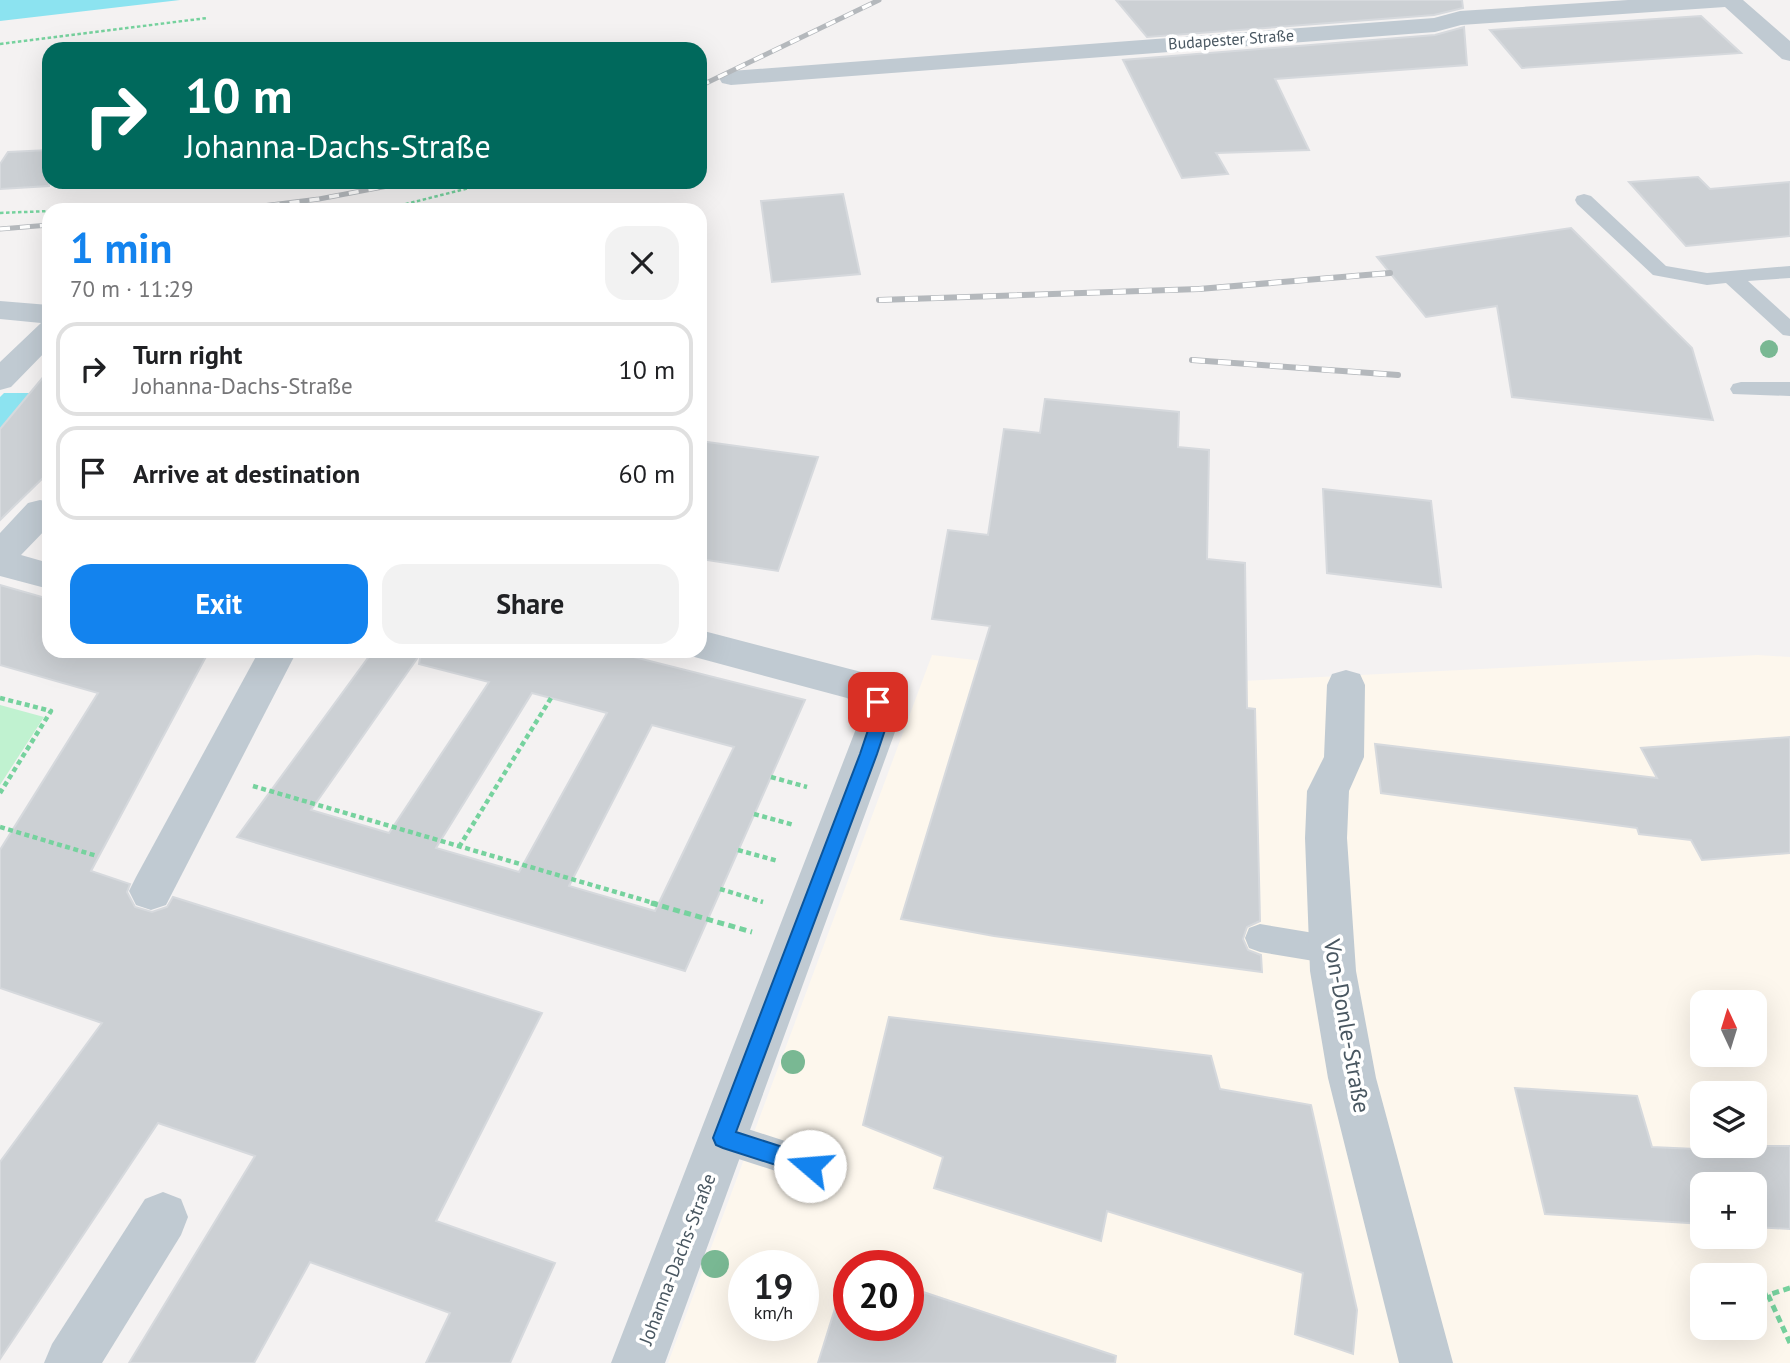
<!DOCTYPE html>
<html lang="en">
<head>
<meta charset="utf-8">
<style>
	body { margin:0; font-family:"PT Sans",sans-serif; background:#f2f2f2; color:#202124; height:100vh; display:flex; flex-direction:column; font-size:26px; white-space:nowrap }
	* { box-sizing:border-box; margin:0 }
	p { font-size:23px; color:#757577 }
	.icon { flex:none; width:38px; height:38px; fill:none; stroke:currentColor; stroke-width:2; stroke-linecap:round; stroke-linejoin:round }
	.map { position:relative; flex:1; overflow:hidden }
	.panel { position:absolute; left:42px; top:203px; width:665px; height:455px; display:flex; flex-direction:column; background:#fff; border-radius:21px; box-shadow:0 7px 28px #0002 }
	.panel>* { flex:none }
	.top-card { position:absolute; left:42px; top:42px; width:665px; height:147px; border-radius:21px; box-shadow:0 7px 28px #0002; background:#00695c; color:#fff; overflow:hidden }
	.needle { width:46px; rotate:356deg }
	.tools { position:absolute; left:1690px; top:990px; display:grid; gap:14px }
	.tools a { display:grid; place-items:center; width:77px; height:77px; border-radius:14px; background:#fff; box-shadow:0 7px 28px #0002; font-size:35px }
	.speed { position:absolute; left:728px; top:1250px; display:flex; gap:14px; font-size:35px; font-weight:700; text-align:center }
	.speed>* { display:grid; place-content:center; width:91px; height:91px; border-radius:50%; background:#fff; box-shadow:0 7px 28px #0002; line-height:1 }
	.speed small { font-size:18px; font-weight:400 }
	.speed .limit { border:10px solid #d22; background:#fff; color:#111 }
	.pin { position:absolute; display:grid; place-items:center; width:60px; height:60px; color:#fff; margin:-30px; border-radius:14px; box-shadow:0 4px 10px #0006 }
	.me { position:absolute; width:77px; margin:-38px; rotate:288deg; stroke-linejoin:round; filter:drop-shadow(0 0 5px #0008) }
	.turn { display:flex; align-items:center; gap:24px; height:147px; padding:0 28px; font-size:32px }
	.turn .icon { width:91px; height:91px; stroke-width:2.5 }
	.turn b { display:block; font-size:49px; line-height:60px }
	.round { display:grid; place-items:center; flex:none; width:74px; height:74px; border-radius:21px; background:#f2f2f2 }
	.overview { display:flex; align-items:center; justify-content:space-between; height:119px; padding:0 28px }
	h1 { font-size:42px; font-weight:700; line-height:52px; color:#1383ee }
	.cta { display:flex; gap:14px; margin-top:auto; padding:14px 28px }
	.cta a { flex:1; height:80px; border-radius:21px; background:#1383ee; color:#fff; font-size:28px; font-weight:700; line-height:80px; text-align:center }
	.cta a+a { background:#f2f2f2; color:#202124 }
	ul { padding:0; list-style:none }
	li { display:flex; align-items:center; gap:21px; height:94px; margin:0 14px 10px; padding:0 14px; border:4px solid #e0e0e0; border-radius:21px }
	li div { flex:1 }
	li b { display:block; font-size:26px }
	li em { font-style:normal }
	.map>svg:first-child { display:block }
	.commercial { fill:#fdf7ed; fill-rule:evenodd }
	.green { fill:#c0f2d0 }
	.water { fill:#8ce3f0 }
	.building { fill:#ccd0d4; stroke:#d6d9dd; stroke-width:2; fill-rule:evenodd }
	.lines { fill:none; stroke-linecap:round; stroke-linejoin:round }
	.path-far2 { stroke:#76d29e; stroke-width:2.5; stroke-dasharray:3.5 2.5; stroke-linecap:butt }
	.path-far1 { stroke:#76d29e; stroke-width:4.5; stroke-dasharray:5 3.5; stroke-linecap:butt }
	.path { stroke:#76d29e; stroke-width:5; stroke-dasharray:7 4.5; stroke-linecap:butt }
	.lane { fill:#c0cad2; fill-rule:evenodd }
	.street { fill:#c0cad2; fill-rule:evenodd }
	.rail-far1-casing { stroke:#b4b8bc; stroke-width:5 }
	.rail-casing { stroke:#b4b8bc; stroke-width:6 }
	.rail-far1 { stroke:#fff; stroke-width:3.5; stroke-dasharray:10; stroke-linecap:butt }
	.rail { stroke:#fff; stroke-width:4.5; stroke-dasharray:13; stroke-linecap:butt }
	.tree { fill:#79b893 }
	.route { fill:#1383ee; stroke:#0c559b; stroke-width:2 }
	.labels { text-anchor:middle; stroke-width:7; stroke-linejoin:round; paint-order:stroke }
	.far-street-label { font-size:16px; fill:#495761; stroke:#fff }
	.street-label { font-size:19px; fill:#495761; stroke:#fff }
	.near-street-label { font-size:23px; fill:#495761; stroke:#fff }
</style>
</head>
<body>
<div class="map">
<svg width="1790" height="1363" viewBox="0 0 1790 1363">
	<rect width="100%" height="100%" fill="#f4f2f2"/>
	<!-- commercial -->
	<path class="commercial" d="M932,655L1183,684L1758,655L1790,657V1363H668ZM1703,1003H1755V1055H1703ZM1703,1094H1755V1146H1703ZM1703,1185H1755V1237H1703ZM744,1265H803V1325H744ZM849,1265H908V1325H849ZM1703,1276H1755V1328H1703Z"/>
	<!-- green -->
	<path class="green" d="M0,705L44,717L0,785Z"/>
	<!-- water -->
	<g class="water">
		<path d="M0,0H180L0,21Z"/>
		<path d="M4,393H30L0,429V397Z"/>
	</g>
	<!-- building -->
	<g class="building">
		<path d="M1116,0H1462L1463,8L1434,15L1147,37Z"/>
		<path d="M1701,16L1741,53L1522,68L1490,30Z"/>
		<path d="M1464,27L1467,65L1275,79L1309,150L1216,153L1228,174L1182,178L1123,60L1435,35Z"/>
		<path d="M49,150V186L0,189V164L8,152Z"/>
		<path d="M1698,177L1710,189L1790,182V236L1686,246L1629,182Z"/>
		<path d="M843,194L860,274L772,282L761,201Z"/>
		<path d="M1571,228L1692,348L1713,420L1512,397L1497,306L1426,317L1377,257Z"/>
		<path d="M49,370V472L0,520V429Z"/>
		<path d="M1045,399L1179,412L1178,447L1209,450L1207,559L1245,563L1247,708L1255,709L1260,921L1247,927L1243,939L1248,950L1261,955L1262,972L994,936L901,919L990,626L932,619L948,530L988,535L1004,429L1040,433Z"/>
		<path d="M700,441L818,457L778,571L700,559Z"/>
		<path d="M1323,489L1431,501L1441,587L1327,573Z"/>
		<path d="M0,585L49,599V651H209L91,871L130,884L127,892L135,907L152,912L167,907L173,897L542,1013L436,1221L555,1263L510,1363H426L450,1313L310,1262L254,1363H129L255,1156L158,1123L0,1359V1162L102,1023L0,988V850L98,693L0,665Z"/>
		<path d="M373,651H610L805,700L685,971L237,837ZM421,653L419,664L489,682L389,833L311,810ZM532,693L607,713L519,872L436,848ZM652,725L734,747L655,911L569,886Z"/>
		<path d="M1790,737V853L1702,860L1691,840L1639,834L1637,828L1381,793L1375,744L1657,778L1641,748Z"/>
		<path d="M889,1017L1211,1056L1220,1089L1311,1105L1357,1310L1353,1354L1295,1334L1303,1273L1107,1211L1101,1241L934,1188L943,1157L863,1125Z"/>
		<path d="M1515,1088L1637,1096L1652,1147L1739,1151L1737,1146H1790V1229L1755,1227V1185H1703V1224L1545,1214Z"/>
		<path d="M848,1267L849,1325H908V1287L1116,1356L1115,1363H818Z"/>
	</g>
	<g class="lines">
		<!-- path-far2 -->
		<g class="path-far2">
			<path d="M0,44L207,18"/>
			<path d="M382,210L493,182"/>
			<path d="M0,213L49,211"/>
		</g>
		<!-- path-far1 -->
		<g class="path-far1">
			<path d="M0,698L51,711L0,793"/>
			<path d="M771,777L807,787"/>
			<path d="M253,786L657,904"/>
			<path d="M754,814L794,825"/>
			<path d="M0,827L97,856"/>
			<path d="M459,847L551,698"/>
			<path d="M738,850L778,861"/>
			<path d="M720,889L763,902"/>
		</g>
		<!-- path -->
		<g class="path">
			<path d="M651,903L752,932"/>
			<path d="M1790,1288L1768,1295L1790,1343"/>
		</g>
		<!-- lane -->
		<g class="lane">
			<path d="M1584,194L1591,196L1666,266L1707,273L1790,266V278L1748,281L1790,319V336L1783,335L1726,283L1707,285L1653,275L1577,204L1575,200L1577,196Z"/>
			<path d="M1741,382H1790V396L1733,394L1730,389L1733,384Z"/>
			<path d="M1260,924L1332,936L1343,940L1347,950L1343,960L1332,964L1260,952L1249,948L1245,938L1249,928Z"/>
			<path d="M723,1121L822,1153L827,1165L822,1177L810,1182L711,1150L706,1138L711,1126Z"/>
		</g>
		<!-- street -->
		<g class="street">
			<path d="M1628,0H1743L1790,41V61L1782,59L1725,7L1461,25L1435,32L731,85L722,83L719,78L722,73L731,71L1434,18L1460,11Z"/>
			<path d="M0,301L49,305V348L11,387L0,390V362L41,323L0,319Z"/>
			<path d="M40,500L49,502V526L21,555L49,563V589L0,576V533L28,503Z"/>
			<path d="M700,630L873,675C892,691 897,695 899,721L665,1363H611L859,721V708L847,698L687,655L684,651H700Z"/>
			<path d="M259,651H297L166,905L151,910L136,905L129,891L136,877Z"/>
			<path d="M1346,670L1360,674L1365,685L1364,757L1349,791L1347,838L1356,971L1376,1078L1453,1363H1399L1328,1078L1310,971L1305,838L1307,791L1324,757L1327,685L1332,674Z"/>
			<path d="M163,1192L181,1199L188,1217L181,1235L102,1363H44L52,1344L145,1199Z"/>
		</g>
		<defs>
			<g id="rail-far1">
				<path d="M700,86L879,0"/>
				<path d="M230,210L319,199L409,182"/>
				<path d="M0,229L49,225"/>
			</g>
			<g id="rail">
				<path d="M879,300L1199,289L1390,273"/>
				<path d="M1192,360L1398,375"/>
			</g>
		</defs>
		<!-- rail-far1 casing -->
		<use href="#rail-far1" class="rail-far1-casing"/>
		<!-- rail casing -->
		<use href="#rail" class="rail-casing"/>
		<!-- rail-far1 -->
		<use href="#rail-far1" class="rail-far1"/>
		<!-- rail -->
		<use href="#rail" class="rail"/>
	</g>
	<!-- trees -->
	<g class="tree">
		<circle cx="1769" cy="349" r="9"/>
		<circle cx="793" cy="1062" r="12"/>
		<circle cx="715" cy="1264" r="14"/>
	</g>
	<!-- route -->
	<path class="route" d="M878,696L886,702L888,721L877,754L736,1132L817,1158L820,1166L817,1173L810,1176L723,1148L716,1145L713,1138L860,754L871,721L870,702Z"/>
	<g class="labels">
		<!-- far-street labels -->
		<g class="far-street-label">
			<text transform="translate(1231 39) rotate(-4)" y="6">Budapester Straße</text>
		</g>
		<!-- street labels -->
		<g class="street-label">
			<text transform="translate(677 1259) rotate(-69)" y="7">Johanna-Dachs-Straße</text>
		</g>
		<!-- near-street labels -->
		<g class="near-street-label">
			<text transform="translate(1347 1026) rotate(80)" y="8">Von-Donle-Straße</text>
		</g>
	</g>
</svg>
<div class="tools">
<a><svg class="needle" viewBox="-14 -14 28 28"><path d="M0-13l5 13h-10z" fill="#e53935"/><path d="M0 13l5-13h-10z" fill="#757577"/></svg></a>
<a><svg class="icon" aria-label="layers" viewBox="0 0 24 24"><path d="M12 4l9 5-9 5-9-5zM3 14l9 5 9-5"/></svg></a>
<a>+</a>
<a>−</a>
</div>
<div class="speed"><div>19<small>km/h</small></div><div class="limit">20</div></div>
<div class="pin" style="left:878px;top:702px;background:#d93025"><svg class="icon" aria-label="arrive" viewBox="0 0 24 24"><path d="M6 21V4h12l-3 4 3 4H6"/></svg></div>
<svg class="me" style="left:810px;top:1166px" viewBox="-20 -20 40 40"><circle r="19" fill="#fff"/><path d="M0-13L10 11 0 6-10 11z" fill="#1383ee"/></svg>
<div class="top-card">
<div class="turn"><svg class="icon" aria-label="right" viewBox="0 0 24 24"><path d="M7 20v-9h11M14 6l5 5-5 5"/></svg><div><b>10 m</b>Johanna-Dachs-Straße</div></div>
</div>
<section class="panel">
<div class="overview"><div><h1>1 min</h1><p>70 m · 11:29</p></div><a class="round"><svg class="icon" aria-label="close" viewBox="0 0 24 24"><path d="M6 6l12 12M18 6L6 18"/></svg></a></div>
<ul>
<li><svg class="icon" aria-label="right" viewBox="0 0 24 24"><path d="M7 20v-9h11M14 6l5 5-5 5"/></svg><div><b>Turn right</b><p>Johanna-Dachs-Straße</p></div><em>10 m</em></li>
<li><svg class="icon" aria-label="arrive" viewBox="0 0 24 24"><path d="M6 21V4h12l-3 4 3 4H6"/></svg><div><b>Arrive at destination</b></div><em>60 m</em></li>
</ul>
<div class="cta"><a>Exit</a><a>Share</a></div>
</section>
</div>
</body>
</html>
